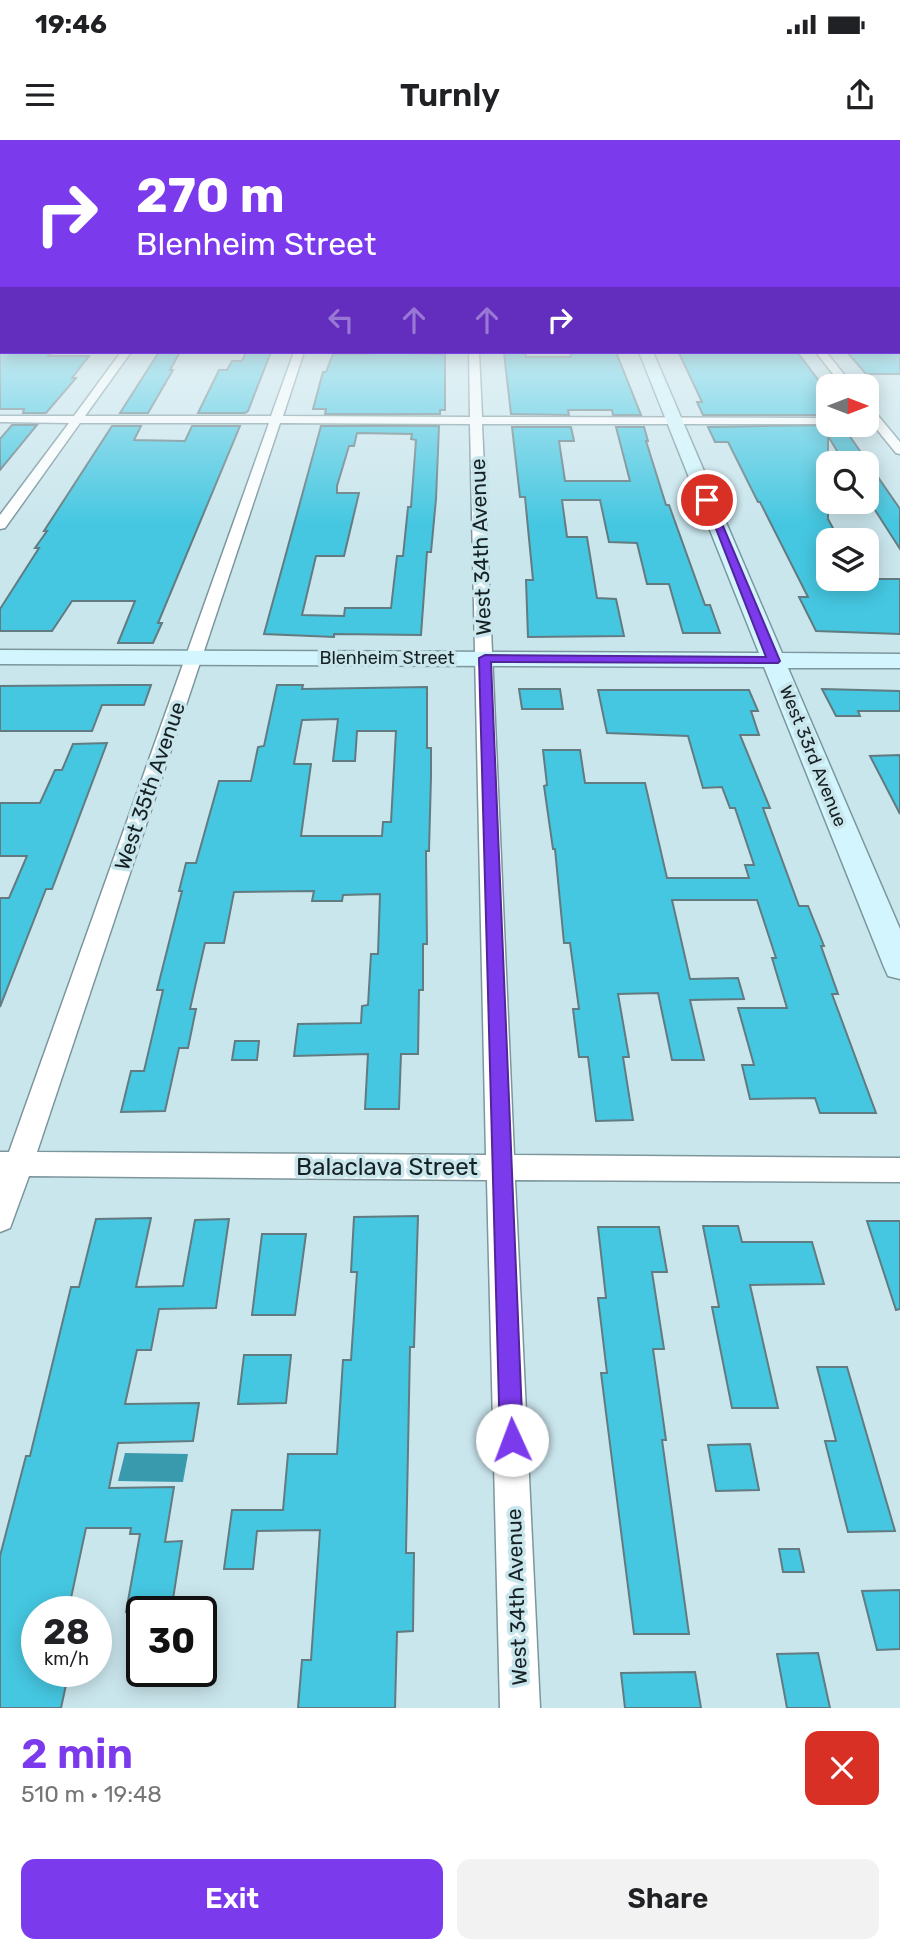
<!DOCTYPE html>
<html lang="en">
<head>
<meta charset="utf-8">
<style>
	body { margin:0; font-family:Rubik,sans-serif; background:#f2f2f2; color:#202124; height:100vh; display:flex; flex-direction:column; font-size:26px; white-space:nowrap }
	* { box-sizing:border-box; margin:0 }
	p { font-size:23px; color:#757577 }
	.icon { flex:none; width:38px; height:38px; fill:none; stroke:currentColor; stroke-width:2; stroke-linecap:round; stroke-linejoin:round }
	.map { position:relative; height:1568px; overflow:hidden }
	.sheet { display:flex; flex-direction:column; background:#fff; flex:1 }
	.sheet>* { flex:none }
	.banner { position:absolute; left:0px; top:0px; width:901px; height:214px; box-shadow:0 4px 18px #0003; background:#7c3aed; color:#fff; overflow:hidden }
	.needle { width:46px; rotate:90deg }
	.tools { position:absolute; left:816px; top:234px; display:grid; gap:14px }
	.tools a { display:grid; place-items:center; width:63px; height:63px; border-radius:14px; background:#fff; box-shadow:0 4px 18px #0003; font-size:35px }
	.speed { position:absolute; left:21px; top:1456px; display:flex; gap:14px; font-size:35px; font-weight:700; text-align:center }
	.speed>* { display:grid; place-content:center; width:91px; height:91px; border-radius:50%; background:#fff; box-shadow:0 4px 18px #0003; line-height:1 }
	.speed small { font-size:18px; font-weight:400 }
	.speed .limit { border:4px solid #111; border-radius:10px; background:#fff; color:#111 }
	.pin { position:absolute; display:grid; place-items:center; width:60px; height:60px; color:#fff; margin:-30px; border:4px solid #fff; border-radius:50%; box-shadow:0 2px 7px #0007 }
	.me { position:absolute; width:77px; margin:-38px; rotate:358deg; stroke-linejoin:round; filter:drop-shadow(0 0 5px #0008) }
	.turn { display:flex; align-items:center; gap:24px; height:147px; padding:0 21px; font-size:32px }
	.turn .icon { width:91px; height:91px; stroke-width:2.5 }
	.turn b { display:block; font-size:49px; line-height:60px }
	.lanes { display:flex; align-items:center; height:66px; padding:0 21px; background:#0003; justify-content:center; gap:35px; direction:ltr }
	.lanes .off { opacity:.35 }
	.round { display:grid; place-items:center; flex:none; width:74px; height:74px; border-radius:14px; background:#f2f2f2 }
	.summary { display:flex; align-items:center; justify-content:space-between; height:119px; padding:0 21px }
	h1 { font-size:42px; font-weight:600; line-height:52px; color:#7c3aed }
	.action { display:flex; gap:14px; margin-top:auto; padding:14px 21px }
	.action a { flex:1; height:80px; border-radius:14px; background:#7c3aed; color:#fff; font-size:28px; font-weight:600; line-height:80px; text-align:center }
	.action a+a { background:#f2f2f2; color:#202124 }
	.status { display:flex; justify-content:space-between; align-items:center; height:49px; padding:0 35px; background:#fff; direction:ltr }
	.status svg { height:19px; fill:currentColor }
	header { display:flex; justify-content:space-between; align-items:center; height:91px; padding:0 21px; background:#fff; font-size:32px; font-weight:600 }
	.map>svg:first-child { display:block }
	.water { fill:#3999ad }
	.building { fill:#45c7e1; stroke:#627b81; stroke-width:2; fill-rule:evenodd }
	.lines { fill:none; stroke-linecap:round; stroke-linejoin:round }
	.street-casing { stroke:#7c969c; stroke-width:3 }
	.secondary-casing { stroke:#7c969c; stroke-width:3 }
	.street { fill:#fff; fill-rule:evenodd }
	.secondary { fill:#d3f6fe; fill-rule:evenodd }
	.route { fill:#7c3aed; stroke:#51269a; stroke-width:2 }
	.labels { text-anchor:middle; stroke-width:7; stroke-linejoin:round; paint-order:stroke }
	.far-street-label { font-size:18px; fill:#162123; stroke:#cae6ed }
	.street-label { font-size:21px; fill:#162123; stroke:#cae6ed }
	.near-street-label { font-size:24px; fill:#162123; stroke:#cae6ed }
</style>
</head>
<body>
<div class="status"><b>19:46</b><svg viewBox="0 0 49 12"><path d="M0 12V9h3v3zM5 12V6h3v6zM10 12V3h3v9zM15 12V0h3v12zM26 1h20v11H26zM47 4h2v5h-2z"/></svg></div>
<header><svg class="icon" aria-label="menu" viewBox="0 0 24 24"><path d="M4 6h16M4 12h16M4 18h16"/></svg>Turnly<svg class="icon" aria-label="share" viewBox="0 0 24 24"><path d="M12 15V3M7 8l5-5 5 5M5 13v7h14v-7"/></svg></header>
<div class="map">
<svg width="900" height="1568" viewBox="0 0 900 1568">
	<rect width="100%" height="100%" fill="#cae6ed"/>
	<!-- water -->
	<path class="water" d="M125,1313L188,1314L183,1342L118,1341Z"/>
	<!-- building -->
	<g class="building">
		<path d="M0,212H52L48,216H89L72,238H76L46,273H23L24,269H0Z"/>
		<path d="M159,212H180L170,230H173L148,273H120Z"/>
		<path d="M246,212H271L248,271L245,273H198L219,230H227L232,221H242Z"/>
		<path d="M368,212L445,214V270H440V274H325L326,269H313L323,232H326L333,214H368Z"/>
		<path d="M570,212H616L641,275H613L612,270H568L569,275L511,274L504,213H525L526,217H571Z"/>
		<path d="M762,212L798,213L828,253V275H703L697,262H702L679,213Z"/>
		<path d="M847,212H900V234H866Z"/>
		<path d="M12,285H37L0,330V299Z"/>
		<path d="M830,285H842L900,369V409L866,356V324H845L828,296V379L840,401H828V439H900V494L816,491L799,457H808L760,362H758L728,302H715L708,287Z"/>
		<path d="M112,286H141L134,300L185,301L192,286H240L158,483H162L153,503H118L135,461H72L52,491H0V469L39,408H35L47,391H44Z"/>
		<path d="M321,286H439L436,359L431,412H427L421,495L334,494V497L264,494ZM357,293L412,294L411,299L416,300L411,367H408L403,416H397L391,468H345L344,476L302,475L316,416H344L359,353H337V346L349,306H354Z"/>
		<path d="M512,287H571L574,301H559L565,341H630L616,287H644L648,301H646L666,365H669L705,465H710L720,493H683L669,444H647L637,403L609,402L600,360H562L567,397H587L597,458L616,459L624,496L528,497L526,440H533L525,357H520Z"/>
		<path d="M123,545H151L144,565H102L92,591H0V546Z"/>
		<path d="M277,545H303L302,549L427,547V608H431V636L429,711H426L427,804H423V850H419L418,914H401L399,969H365L368,914L294,916L298,884L361,883L362,866L368,865L371,814H378L380,754L343,755L342,761H312L314,751L234,752L224,803H205L190,869H196L188,908H179L165,971L121,972L131,931H144L163,850H157L182,751H179L186,723H196L219,641H251L258,607L264,606ZM338,579L333,621H355L357,591H396L391,682H383L382,696H301L311,624H294L302,580Z"/>
		<path d="M519,549H560L563,569H522Z"/>
		<path d="M822,549L900,551V571H858L860,576H836Z"/>
		<path d="M598,550H749L758,571H751L759,595H740L770,668H763L799,766H808L824,806H821L838,854H832L876,973H820L815,958L750,959L742,925H754L738,868H787L772,818H776L757,760H672L690,839L738,838L744,859L690,860L704,920H672L658,853L618,854L629,917H623L633,980L596,981L588,917H579L573,869H579L570,803H564L555,709H553L544,646L547,645L543,610H580L585,643H645L667,738H749L745,725H754L735,668H730L722,647L703,648L688,596L607,593Z"/>
		<path d="M107,603L52,749H46L0,867V758H9L27,716H0V663H40L55,630H62L73,604Z"/>
		<path d="M900,615V674L870,616Z"/>
		<path d="M235,901H259L257,920H232Z"/>
		<path d="M418,1076L414,1207H410L406,1413H414L413,1491L397,1492L395,1568H298L302,1520H311L320,1390L257,1391L253,1429H224L232,1370H283L288,1314H337L343,1220H351L357,1132H351L354,1077Z"/>
		<path d="M151,1078L136,1147L183,1146L195,1080L229,1079L216,1168L159,1169L151,1210H137L125,1264L199,1263L193,1301L118,1303L109,1348L174,1347L165,1402L182,1401L171,1472H126L140,1394H130L131,1388H86L68,1472H37V1531H69L61,1568H0V1416L26,1316H30L71,1147H79L96,1079Z"/>
		<path d="M867,1081H900V1169L896,1170Z"/>
		<path d="M703,1086H738L742,1102H812L824,1144L750,1145L778,1268H732L712,1167H719Z"/>
		<path d="M598,1087H659L667,1132H652L664,1209H653L666,1300H662L689,1494H634L601,1233H607L598,1158H606Z"/>
		<path d="M262,1094H306L295,1175H252Z"/>
		<path d="M244,1215H291L286,1263L238,1264Z"/>
		<path d="M817,1227H847L895,1391L848,1392L825,1301H836Z"/>
		<path d="M750,1304L759,1350L716,1351L708,1305Z"/>
		<path d="M779,1409H799L804,1432H783Z"/>
		<path d="M900,1450V1509L877,1510L862,1451Z"/>
		<path d="M818,1513L830,1568H787L777,1514Z"/>
		<path d="M695,1532L701,1568H625L621,1533Z"/>
	</g>
	<g class="lines">
		<defs>
			<g id="street">
				<path d="M1,165L2,171L0,172V165Z"/>
				<path d="M121,212H131L85,276H271L294,212H304L283,276L470,277L469,212H479L482,277L828,278V284H482L514,1015L900,1018V1042L515,1040L540,1568H500L487,1040L29,1036L10,1088L0,1092V1012H9L269,283H80L5,388L0,389V375L69,283L0,282V276H74ZM280,283L470,284L486,1015L37,1012Z"/>
				<path d="M816,212H826L854,247H843Z"/>
				<path d="M866,265L870,266L900,302V314L896,313L866,276Z"/>
			</g>
			<path id="secondary" d="M639,212H653L782,513L900,514V528H788L900,789V839L888,836L884,827L764,527L0,524V510L759,513Z"/>
		</defs>
		<!-- street casing -->
		<use href="#street" class="street-casing"/>
		<!-- secondary casing -->
		<use href="#secondary" class="secondary-casing"/>
		<!-- street -->
		<use href="#street" class="street"/>
		<!-- secondary -->
		<use href="#secondary" class="secondary"/>
	</g>
	<!-- sky -->
	<linearGradient id="sky" x2="0" y2="1"><stop stop-color="#62a9d0"/><stop offset="0.43" stop-color="#e7f4f7"/><stop offset="1" stop-color="#e7f4f7" stop-opacity="0"/></linearGradient>
	<rect width="900" height="384" fill="url(#sky)"/>
	<!-- route -->
	<path class="route" d="M704,358L712,360L780,521L778,523L491,522L523,1300L520,1309L512,1312L503,1309L500,1300L479,518L485,515L766,517Z"/>
	<g class="labels">
		<!-- far-street labels -->
		<g class="far-street-label">
			<text x="387" y="524">Blenheim Street</text>
			<text transform="translate(813 616) rotate(68)" y="6">West 33rd Avenue</text>
		</g>
		<!-- street labels -->
		<g class="street-label">
			<text transform="translate(481 407) rotate(-92)" y="7">West 34th Avenue</text>
			<text transform="translate(150 646) rotate(-71)" y="7">West 35th Avenue</text>
			<text transform="translate(517 1457) rotate(-92)" y="7">West 34th Avenue</text>
		</g>
		<!-- near-street labels -->
		<g class="near-street-label">
			<text x="387" y="1035">Balaclava Street</text>
		</g>
	</g>
</svg>
<div class="tools">
<a><svg class="needle" viewBox="-14 -14 28 28"><path d="M0-13l5 13h-10z" fill="#e53935"/><path d="M0 13l5-13h-10z" fill="#757577"/></svg></a>
<a><svg class="icon" aria-label="search" viewBox="0 0 24 24"><circle cx="10" cy="10" r="6"/><path d="M15 15l6 6"/></svg></a>
<a><svg class="icon" aria-label="layers" viewBox="0 0 24 24"><path d="M12 4l9 5-9 5-9-5zM3 14l9 5 9-5"/></svg></a>
</div>
<div class="speed"><div>28<small>km/h</small></div><div class="limit">30</div></div>
<div class="pin" style="left:707px;top:360px;background:#d93025"><svg class="icon" aria-label="arrive" viewBox="0 0 24 24"><path d="M6 21V4h12l-3 4 3 4H6"/></svg></div>
<svg class="me" style="left:512px;top:1300px" viewBox="-20 -20 40 40"><circle r="19" fill="#fff"/><path d="M0-13L10 11 0 6-10 11z" fill="#7c3aed"/></svg>
<div class="banner">
<div class="turn"><svg class="icon" aria-label="right" viewBox="0 0 24 24"><path d="M7 20v-9h11M14 6l5 5-5 5"/></svg><div><b>270 m</b>Blenheim Street</div></div>
<div class="lanes"><svg class="icon off" aria-label="left" viewBox="0 0 24 24"><path d="M17 20v-9H6M10 6l-5 5 5 5"/></svg><svg class="icon off" aria-label="ahead" viewBox="0 0 24 24"><path d="M12 20V5M6 11l6-6 6 6"/></svg><svg class="icon off" aria-label="ahead" viewBox="0 0 24 24"><path d="M12 20V5M6 11l6-6 6 6"/></svg><svg class="icon" aria-label="right" viewBox="0 0 24 24"><path d="M7 20v-9h11M14 6l5 5-5 5"/></svg></div>
</div>
</div>
<section class="sheet">
<div class="summary"><div><h1>2 min</h1><p>510 m · 19:48</p></div><a class="round" style="background:#d93025;color:#fff"><svg class="icon" aria-label="close" viewBox="0 0 24 24"><path d="M6 6l12 12M18 6L6 18"/></svg></a></div>
<div class="action"><a>Exit</a><a>Share</a></div>
</section>
</body>
</html>
